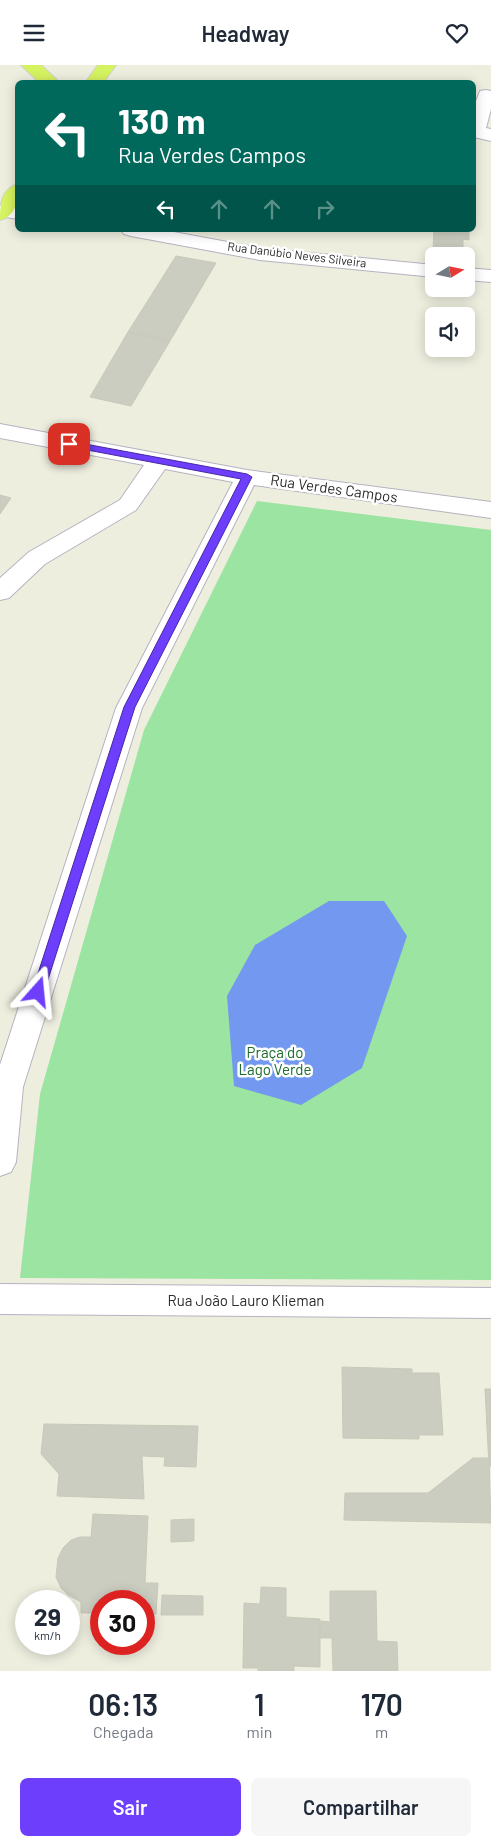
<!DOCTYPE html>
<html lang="pt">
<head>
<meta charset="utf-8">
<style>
	body { margin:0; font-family:Barlow,sans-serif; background:#f6f6f7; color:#1f2937; height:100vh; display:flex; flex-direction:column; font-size:19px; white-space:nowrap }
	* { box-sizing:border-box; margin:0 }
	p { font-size:16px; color:#747a83 }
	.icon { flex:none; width:28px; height:28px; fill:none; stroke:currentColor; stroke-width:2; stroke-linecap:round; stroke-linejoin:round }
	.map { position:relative; height:1606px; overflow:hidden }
	.sheet { display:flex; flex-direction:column; background:#fff; flex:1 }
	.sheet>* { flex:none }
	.banner { position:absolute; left:15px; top:15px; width:461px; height:152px; border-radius:8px; box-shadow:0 2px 12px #0003; background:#00695c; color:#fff; overflow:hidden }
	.needle { width:32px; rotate:80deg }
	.fabs { position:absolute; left:425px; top:182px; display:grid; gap:10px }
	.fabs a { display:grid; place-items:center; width:50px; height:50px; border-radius:8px; background:#fff; box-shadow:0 2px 12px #0003; font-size:25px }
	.speed { position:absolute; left:15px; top:1525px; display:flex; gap:10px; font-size:25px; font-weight:700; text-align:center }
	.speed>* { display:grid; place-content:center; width:65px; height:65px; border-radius:50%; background:#fff; box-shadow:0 2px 12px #0003; line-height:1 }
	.speed small { font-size:12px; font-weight:400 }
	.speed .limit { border:8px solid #d22; background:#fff; color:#111 }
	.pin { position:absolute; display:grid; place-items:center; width:42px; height:42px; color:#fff; margin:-21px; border-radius:10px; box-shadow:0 2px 8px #0006 }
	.me { position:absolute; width:55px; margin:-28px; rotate:18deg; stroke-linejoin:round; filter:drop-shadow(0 0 4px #0008) }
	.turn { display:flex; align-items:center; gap:18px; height:105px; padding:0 20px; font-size:22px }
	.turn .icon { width:65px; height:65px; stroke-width:2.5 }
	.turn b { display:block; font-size:35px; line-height:42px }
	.lanes { display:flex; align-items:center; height:48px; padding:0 20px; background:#0003; justify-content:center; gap:25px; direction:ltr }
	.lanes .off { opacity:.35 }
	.eta { display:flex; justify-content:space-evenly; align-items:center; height:85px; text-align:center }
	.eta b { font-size:30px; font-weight:600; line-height:35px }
	.button { display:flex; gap:10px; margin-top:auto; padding:10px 20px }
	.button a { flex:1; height:58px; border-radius:8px; background:#6d3efb; color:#fff; font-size:20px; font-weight:600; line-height:58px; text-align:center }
	.button a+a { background:#f6f6f7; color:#1f2937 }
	header { display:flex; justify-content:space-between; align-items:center; height:65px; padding:0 20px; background:#fff; font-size:22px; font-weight:600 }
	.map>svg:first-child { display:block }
	.green { fill:#9be4a2 }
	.water { fill:#7298f0 }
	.building { fill:#cccdc1; stroke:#c8c9b8 }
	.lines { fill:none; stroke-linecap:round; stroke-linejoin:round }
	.street-casing { stroke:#b6b2c0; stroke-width:2 }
	.primary-casing { stroke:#d1d1d1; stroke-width:2 }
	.street { fill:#fff; fill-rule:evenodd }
	.primary { fill:#d5f260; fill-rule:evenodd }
	.route { fill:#6d3efb; stroke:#4728a3 }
	.labels { text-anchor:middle; stroke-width:5; stroke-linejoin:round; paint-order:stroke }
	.far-street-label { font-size:12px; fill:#2c2c2c; stroke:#fff }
	.street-label { font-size:15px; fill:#2c2c2c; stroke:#fff }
	.park-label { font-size:15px; fill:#1a6b2c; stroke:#fff }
</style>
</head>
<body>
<header><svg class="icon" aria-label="menu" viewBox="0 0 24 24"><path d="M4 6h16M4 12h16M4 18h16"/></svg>Headway<svg class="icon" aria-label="heart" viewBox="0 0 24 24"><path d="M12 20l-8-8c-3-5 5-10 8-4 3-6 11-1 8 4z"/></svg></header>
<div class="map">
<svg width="491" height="1606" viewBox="0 0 491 1606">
	<rect width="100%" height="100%" fill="#eeeedf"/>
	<!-- green -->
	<path class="green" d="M257,436L491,465V1215L20,1213L40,1029L144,665Z"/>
	<!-- water -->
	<path class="water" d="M329,836H384L407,871L362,1003L301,1040L234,1021L227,931L255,880Z"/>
	<!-- building -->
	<g class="building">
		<path d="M434,165H469V175L463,174V188L433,186Z"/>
		<path d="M176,191L216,198L170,276L128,267Z"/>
		<path d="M128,267L170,276L131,341L90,332Z"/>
		<path d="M0,430L11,433L0,449Z"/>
		<path d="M342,1302L412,1304V1308H439L443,1370H419V1374L343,1373Z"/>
		<path d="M485,1324H491V1401H489Z"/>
		<path d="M44,1359L198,1361L196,1402L164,1401L165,1392L142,1391L144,1434L57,1431L59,1409L41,1389Z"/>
		<path d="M473,1393H489L491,1458L344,1455L345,1428H428Z"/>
		<path d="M93,1449L148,1451L145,1518H158L156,1549H144V1536H101V1548H81V1537L68,1530L61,1523L56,1512L58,1493L63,1483L71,1475L80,1472H91Z"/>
		<path d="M194,1454V1476L171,1477V1455Z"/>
		<path d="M261,1522L286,1523V1552L320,1554V1602L294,1601V1606H258V1603H243L244,1538L260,1539Z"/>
		<path d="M330,1526H376L377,1576L397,1577L398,1606H333L332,1573H320L321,1556L330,1557Z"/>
		<path d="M162,1530L203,1531V1550H161Z"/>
	</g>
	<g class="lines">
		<defs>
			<g id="street">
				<path d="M486,25L491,26V44L486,63L491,64V76L474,72V41L480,26Z"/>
				<path d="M3,140L18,142V154L0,151V141Z"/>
				<path d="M121,165H163L260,183L434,200V212L260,195L131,171L124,169Z"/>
				<path d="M466,203L491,205V217L466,215Z"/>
				<path d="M0,359L247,405L491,437V453L254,420L142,643L23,1022L16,1097L11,1107L0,1111V1000L116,643L233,417L165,404L136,445L45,499L9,533L0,535V513L29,487L120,435L144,400L0,373Z"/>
				<path d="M0,1219L491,1223V1253L0,1249Z"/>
			</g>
			<g id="primary">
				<path d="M21,0H41L60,18H40Z"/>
				<path d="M98,0H116L103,18H85Z"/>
				<path d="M18,119C18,134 17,151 0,155C0,140 1,124 18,119Z"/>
			</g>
		</defs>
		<!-- street casing -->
		<use href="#street" class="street-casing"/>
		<!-- primary casing -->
		<use href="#primary" class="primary-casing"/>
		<!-- street -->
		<use href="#street" class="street"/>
		<!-- primary -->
		<use href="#primary" class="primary"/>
	</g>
	<!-- route -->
	<path class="route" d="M69,376L247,409L252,412L135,642L44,927L42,931H34L32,927L124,642L241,414L66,381V377Z"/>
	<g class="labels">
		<!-- far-street labels -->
		<g class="far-street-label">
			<text transform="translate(297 190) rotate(7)" y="4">Rua Danúbio Neves Silveira</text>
		</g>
		<!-- street labels -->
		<g class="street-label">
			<text transform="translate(334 424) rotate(8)" y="5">Rua Verdes Campos</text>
			<text x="246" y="1241">Rua João Lauro Klieman</text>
		</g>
		<!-- park labels -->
		<g class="park-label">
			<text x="275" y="993">Praça do<tspan x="275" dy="17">Lago Verde</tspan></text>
		</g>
	</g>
</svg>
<div class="fabs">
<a><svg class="needle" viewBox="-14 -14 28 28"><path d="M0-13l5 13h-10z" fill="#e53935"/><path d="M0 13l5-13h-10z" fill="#747a83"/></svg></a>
<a><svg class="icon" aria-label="sound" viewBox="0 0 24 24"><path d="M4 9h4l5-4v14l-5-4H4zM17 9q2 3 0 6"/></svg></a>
</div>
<div class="speed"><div>29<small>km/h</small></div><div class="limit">30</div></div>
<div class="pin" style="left:69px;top:379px;background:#d93025"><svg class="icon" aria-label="arrive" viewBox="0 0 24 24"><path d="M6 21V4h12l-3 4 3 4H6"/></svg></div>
<svg class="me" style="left:38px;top:927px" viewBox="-20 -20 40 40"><path d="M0-17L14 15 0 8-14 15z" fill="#6d3efb" stroke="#fff" stroke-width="4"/></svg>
<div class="banner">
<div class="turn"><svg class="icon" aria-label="left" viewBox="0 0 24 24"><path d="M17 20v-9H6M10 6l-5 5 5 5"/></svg><div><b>130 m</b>Rua Verdes Campos</div></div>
<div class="lanes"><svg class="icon" aria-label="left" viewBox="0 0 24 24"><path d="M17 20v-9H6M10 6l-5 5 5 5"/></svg><svg class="icon off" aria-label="ahead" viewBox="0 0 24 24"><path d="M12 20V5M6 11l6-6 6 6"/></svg><svg class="icon off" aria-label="ahead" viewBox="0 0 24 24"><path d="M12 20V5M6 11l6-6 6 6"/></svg><svg class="icon off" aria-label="right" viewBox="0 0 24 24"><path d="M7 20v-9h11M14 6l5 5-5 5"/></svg></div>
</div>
</div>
<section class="sheet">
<div class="eta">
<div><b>06:13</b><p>Chegada</p></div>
<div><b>1</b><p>min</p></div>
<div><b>170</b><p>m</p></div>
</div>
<div class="button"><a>Sair</a><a>Compartilhar</a></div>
</section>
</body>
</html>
